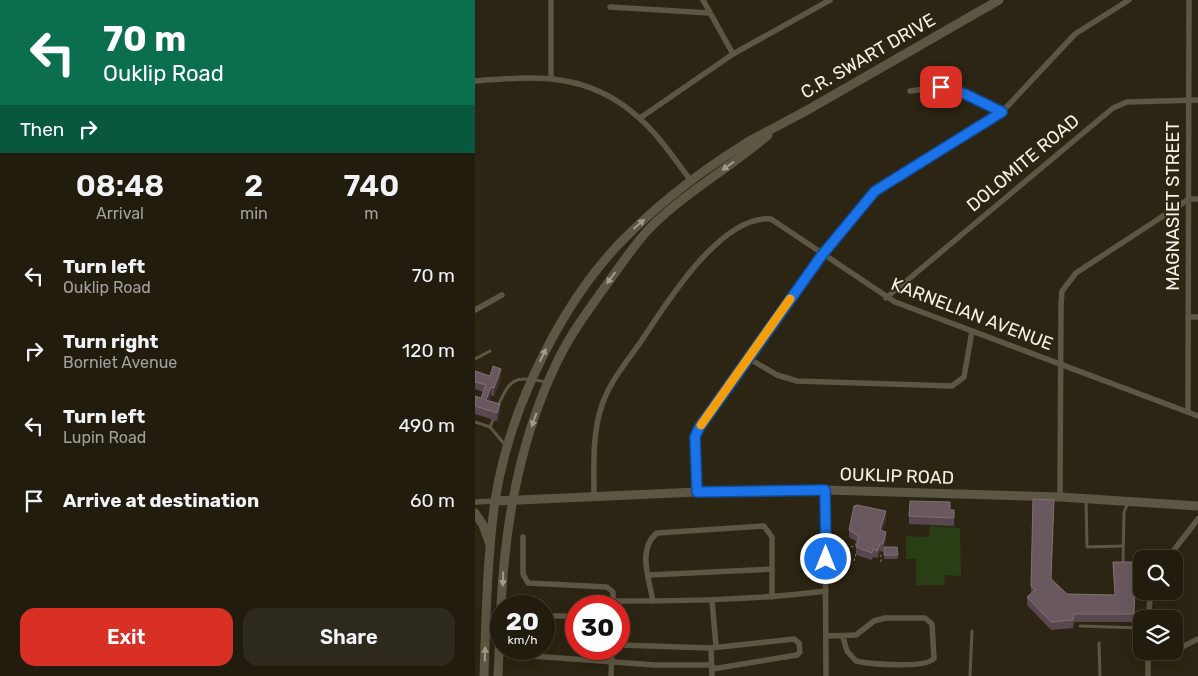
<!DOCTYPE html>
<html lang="en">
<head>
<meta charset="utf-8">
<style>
	body { margin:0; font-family:Rubik,sans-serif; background:#2d291c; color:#f1f3f6; height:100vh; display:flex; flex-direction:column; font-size:19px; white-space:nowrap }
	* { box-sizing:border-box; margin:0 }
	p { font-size:16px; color:#a2a19e }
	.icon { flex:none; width:28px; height:28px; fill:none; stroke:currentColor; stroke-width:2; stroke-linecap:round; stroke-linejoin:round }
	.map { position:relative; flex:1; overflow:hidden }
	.sheet { display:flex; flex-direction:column; background:#211c0e; width:475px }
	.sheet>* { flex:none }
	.hud { background:#0b6e4f; color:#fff; overflow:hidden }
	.tools { position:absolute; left:658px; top:550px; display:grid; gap:10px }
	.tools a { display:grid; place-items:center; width:50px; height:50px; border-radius:10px; background:#211c0e; box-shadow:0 5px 20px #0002,0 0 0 1px #3e3a2e; font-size:25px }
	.speed { position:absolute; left:15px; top:595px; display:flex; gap:10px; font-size:25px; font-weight:700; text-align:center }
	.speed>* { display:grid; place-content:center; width:65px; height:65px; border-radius:50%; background:#211c0e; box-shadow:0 5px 20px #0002,0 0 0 1px #3e3a2e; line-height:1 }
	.speed small { font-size:12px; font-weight:400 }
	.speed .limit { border:8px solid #d22; background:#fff; color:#111 }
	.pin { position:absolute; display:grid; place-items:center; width:42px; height:42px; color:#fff; margin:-21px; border-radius:10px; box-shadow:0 2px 8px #0006 }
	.me { position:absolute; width:55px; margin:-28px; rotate:0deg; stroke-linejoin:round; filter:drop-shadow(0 0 4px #0008) }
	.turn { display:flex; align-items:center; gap:18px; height:105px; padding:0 20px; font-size:22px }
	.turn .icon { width:65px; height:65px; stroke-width:2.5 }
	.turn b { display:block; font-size:35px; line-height:42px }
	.then { display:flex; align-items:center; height:48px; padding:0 20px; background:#0003; gap:10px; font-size:19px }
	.eta { display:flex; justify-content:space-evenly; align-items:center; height:85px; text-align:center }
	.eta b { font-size:30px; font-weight:600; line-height:35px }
	.cta { display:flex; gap:10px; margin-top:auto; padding:10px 20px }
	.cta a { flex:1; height:58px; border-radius:15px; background:#d93025; color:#fff; font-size:20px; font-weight:600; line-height:58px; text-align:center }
	.cta a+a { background:#2d291c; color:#f1f3f6 }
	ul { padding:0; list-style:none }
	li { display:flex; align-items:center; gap:15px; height:75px; padding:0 20px }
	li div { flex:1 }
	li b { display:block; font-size:19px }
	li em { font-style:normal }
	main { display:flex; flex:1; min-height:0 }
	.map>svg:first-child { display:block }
	.green { fill:#293e15 }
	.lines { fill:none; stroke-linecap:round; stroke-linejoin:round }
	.path { stroke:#847e6f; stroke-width:1; stroke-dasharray:2.5 2.5; stroke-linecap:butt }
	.lane { stroke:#5d5642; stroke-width:3 }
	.street { stroke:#5d5642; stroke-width:5.5 }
	.secondary { stroke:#5d5642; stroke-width:9 }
	.wall { fill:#59474f }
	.shaded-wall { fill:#403230 }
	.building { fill:#69595f; stroke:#7f7174 }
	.oneway { fill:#a19b8b }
	.route-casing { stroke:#114b97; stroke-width:12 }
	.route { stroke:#1a73e8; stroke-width:9 }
	.slow { stroke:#f59e0b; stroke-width:9 }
	.labels { text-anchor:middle; stroke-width:4; stroke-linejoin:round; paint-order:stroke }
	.street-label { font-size:18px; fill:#f4f0e4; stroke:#2c2513 }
</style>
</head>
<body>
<main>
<section class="sheet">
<div class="hud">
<div class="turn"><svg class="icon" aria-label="left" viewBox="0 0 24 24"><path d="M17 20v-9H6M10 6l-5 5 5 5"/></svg><div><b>70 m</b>Ouklip Road</div></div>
<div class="then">Then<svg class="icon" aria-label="right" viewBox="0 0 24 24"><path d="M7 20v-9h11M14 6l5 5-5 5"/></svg></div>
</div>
<div class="eta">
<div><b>08:48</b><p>Arrival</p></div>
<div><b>2</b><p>min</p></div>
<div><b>740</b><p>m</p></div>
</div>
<ul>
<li><svg class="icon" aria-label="left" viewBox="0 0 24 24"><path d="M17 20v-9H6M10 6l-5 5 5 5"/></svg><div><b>Turn left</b><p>Ouklip Road</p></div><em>70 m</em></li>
<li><svg class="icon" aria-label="right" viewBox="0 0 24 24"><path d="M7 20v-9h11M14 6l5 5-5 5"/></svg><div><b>Turn right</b><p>Borniet Avenue</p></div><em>120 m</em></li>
<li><svg class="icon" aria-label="left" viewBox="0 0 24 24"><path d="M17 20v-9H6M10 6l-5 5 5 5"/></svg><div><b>Turn left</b><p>Lupin Road</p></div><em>490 m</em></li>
<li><svg class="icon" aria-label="arrive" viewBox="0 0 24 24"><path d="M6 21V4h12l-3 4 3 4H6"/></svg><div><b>Arrive at destination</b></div><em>60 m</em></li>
</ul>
<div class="cta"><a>Exit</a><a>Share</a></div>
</section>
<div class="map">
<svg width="723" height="676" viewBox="0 0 723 676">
	<rect width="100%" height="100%" fill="#2c2513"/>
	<!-- green -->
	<path class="green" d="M455,526L485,528L486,576L470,575L469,585H441V559H431V536L454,537Z"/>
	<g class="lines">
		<!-- path -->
		<g class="path">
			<path d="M371,548L380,546L382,542"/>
			<path d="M379,561L381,554"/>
			<path d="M406,562V552"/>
		</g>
		<!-- lane -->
		<g class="lane">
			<path d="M0,359L15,351"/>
			<path d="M22,408C36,377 38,376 72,382"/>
			<path d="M18,420L15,427L31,446"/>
			<path d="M0,422L15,427"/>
			<path d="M611,500L612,547L648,546"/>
			<path d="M648,562L649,512L653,503"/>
			<path d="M605,626L666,628"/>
			<path d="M624,643L625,676"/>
			<path d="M495,676L497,631"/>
		</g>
		<!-- street -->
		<g class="street">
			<path d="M228,0L258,54"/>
			<path d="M135,7L235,13"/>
			<path d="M76,77V0"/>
			<path d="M0,81C62,76 113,72 163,117C184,135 200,160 217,182"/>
			<path d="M435,91C478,84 490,93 527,112"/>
			<path d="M165,118L258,54L355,0"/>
			<path d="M411,298L638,108L652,102L723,100"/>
			<path d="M0,310L27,295"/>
			<path d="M713,317H723"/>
			<path d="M273,358L302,375L322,381L477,386L489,377L497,331"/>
			<path d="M713,412L714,0"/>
			<path d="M350,490L351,676"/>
			<path d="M222,492L220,444L224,428L347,255L401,191L527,112L600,34L654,0"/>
			<path d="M119,496C119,465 117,434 127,405C135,381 153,360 167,340C191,304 246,214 296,219L420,302L723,416"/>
			<path d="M585,497L586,305L587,291L601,273L714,199H723"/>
			<path d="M0,502L20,501"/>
			<path d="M48,537V574L53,583L132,587L138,592V606"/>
			<path d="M692,559L723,519"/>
			<path d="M174,575L297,569"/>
			<path d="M237,600L241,646"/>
			<path d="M138,601C209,601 280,600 351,591"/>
			<path d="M178,601C174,579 162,549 182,533L289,526L297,537V597"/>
			<path d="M69,616H101"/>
			<path d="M673,619L676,591"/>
			<path d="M351,636L381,635L399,621L410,618H450L457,624L459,658C453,669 394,664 381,661L372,651L368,637"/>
			<path d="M144,645L236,648L319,639L324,643L325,652L322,655L237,669"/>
			<path d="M236,648L237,676"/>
			<path d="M699,651L723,639"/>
			<path d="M673,653L697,651"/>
			<path d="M57,656L180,665H237"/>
			<path d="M136,676L137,649"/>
			<path d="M673,676V651"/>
		</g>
		<!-- secondary -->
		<g class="secondary">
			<path d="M20,501L222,492L350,490L585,497L723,506"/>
			<path d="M0,513L8,525L14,542"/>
			<path d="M26,606C30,521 45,437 83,360C96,333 115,308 132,284C146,265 158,246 174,229C209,193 255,168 293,135"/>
			<path d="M9,676C11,618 12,559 20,501C34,408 89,295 158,230C191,198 231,168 271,143C292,131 315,120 336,108C398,72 461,36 524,0"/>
			<path d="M23,676L26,608"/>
		</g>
	</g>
	<!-- wall -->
	<g class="wall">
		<path d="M0,372L15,376L26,377L19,396L16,395L14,400L25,412L22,421L0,414V396L6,398L8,392L0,389Z"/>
		<path d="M558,499L577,579L592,594L640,595L638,562H661L659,622H599L598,628L576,630L552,605V597L556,593Z"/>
		<path d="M475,510H479V526L434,524V516Z"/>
		<path d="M411,519L407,531L411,540L408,552L405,551L403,558L398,557L397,560L381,555V547L382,542L374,537V530Z"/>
		<path d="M422,547L423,559H409V555Z"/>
	</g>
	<!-- shaded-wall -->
	<g class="shaded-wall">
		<path d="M26,369V377L19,396V388Z"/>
		<path d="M16,387V395L11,408V400Z"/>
		<path d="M25,404V412L22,421V413Z"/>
		<path d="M411,511V519L405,538V530Z"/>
		<path d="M411,532V540L408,552V544Z"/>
		<path d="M405,544V551L403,558V551Z"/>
	</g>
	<!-- building -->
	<g class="building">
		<path d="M18,366L26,369L19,388L16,387L11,400L25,404L22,413L0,406V396L6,398L11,385L0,382V371L15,376Z"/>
		<path d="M558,499L579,500L576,579L592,594L640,595L638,562H661L659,614H599L598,620L576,622L552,597L560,590L556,586Z"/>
		<path d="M435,501L475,502V510H479V518L434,516Z"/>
		<path d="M382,505L411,511L405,530L411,532L408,544H405L403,551L398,549L397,553L381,547L384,536L374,530L379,506Z"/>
		<path d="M409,547H422L423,555H409Z"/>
	</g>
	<!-- one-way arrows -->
	<defs><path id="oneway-solid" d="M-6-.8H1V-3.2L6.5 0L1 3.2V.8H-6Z" transform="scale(1.25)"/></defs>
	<g class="oneway">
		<use href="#oneway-solid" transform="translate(253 166) rotate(144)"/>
		<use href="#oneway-solid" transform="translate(164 224) rotate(-41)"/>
		<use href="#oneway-solid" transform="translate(136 278) rotate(126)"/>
		<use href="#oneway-solid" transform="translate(68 355) rotate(-65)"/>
		<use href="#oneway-solid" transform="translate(59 420) rotate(110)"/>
		<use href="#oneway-solid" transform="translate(28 579) rotate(92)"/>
		<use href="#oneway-solid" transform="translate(10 654) rotate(-88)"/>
	</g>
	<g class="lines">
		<defs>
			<path id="route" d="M351,559L350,490L222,492L220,437L224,428L347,255L400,191L527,112L490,94L466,87"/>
		</defs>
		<!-- route casing -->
		<use href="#route" class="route-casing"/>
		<!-- route -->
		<use href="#route" class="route"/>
		<!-- slow -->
		<path class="slow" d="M226,425L315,299"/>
	</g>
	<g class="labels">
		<!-- street labels -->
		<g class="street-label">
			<text transform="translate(393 56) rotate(-30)" y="6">C.R. SWART DRIVE</text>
			<text transform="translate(548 163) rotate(-40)" y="6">DOLOMITE ROAD</text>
			<text transform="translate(698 206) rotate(-90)" y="6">MAGNASIET STREET</text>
			<text transform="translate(497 314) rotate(21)" y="6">KARNELIAN AVENUE</text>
			<text transform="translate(422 476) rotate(2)" y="6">OUKLIP ROAD</text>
		</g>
	</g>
</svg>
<div class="tools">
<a><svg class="icon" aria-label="search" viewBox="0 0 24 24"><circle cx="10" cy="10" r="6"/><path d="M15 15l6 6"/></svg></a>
<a><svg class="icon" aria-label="layers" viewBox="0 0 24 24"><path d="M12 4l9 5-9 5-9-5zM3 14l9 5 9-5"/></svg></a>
</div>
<div class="speed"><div>20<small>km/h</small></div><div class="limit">30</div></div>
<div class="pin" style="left:466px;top:87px;background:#d93025"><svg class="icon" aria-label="arrive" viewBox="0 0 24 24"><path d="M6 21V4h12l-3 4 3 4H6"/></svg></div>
<svg class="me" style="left:351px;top:559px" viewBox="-20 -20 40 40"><circle r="17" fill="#1a73e8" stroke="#fff" stroke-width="3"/><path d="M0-11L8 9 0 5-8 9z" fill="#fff"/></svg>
</div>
</main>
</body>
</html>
